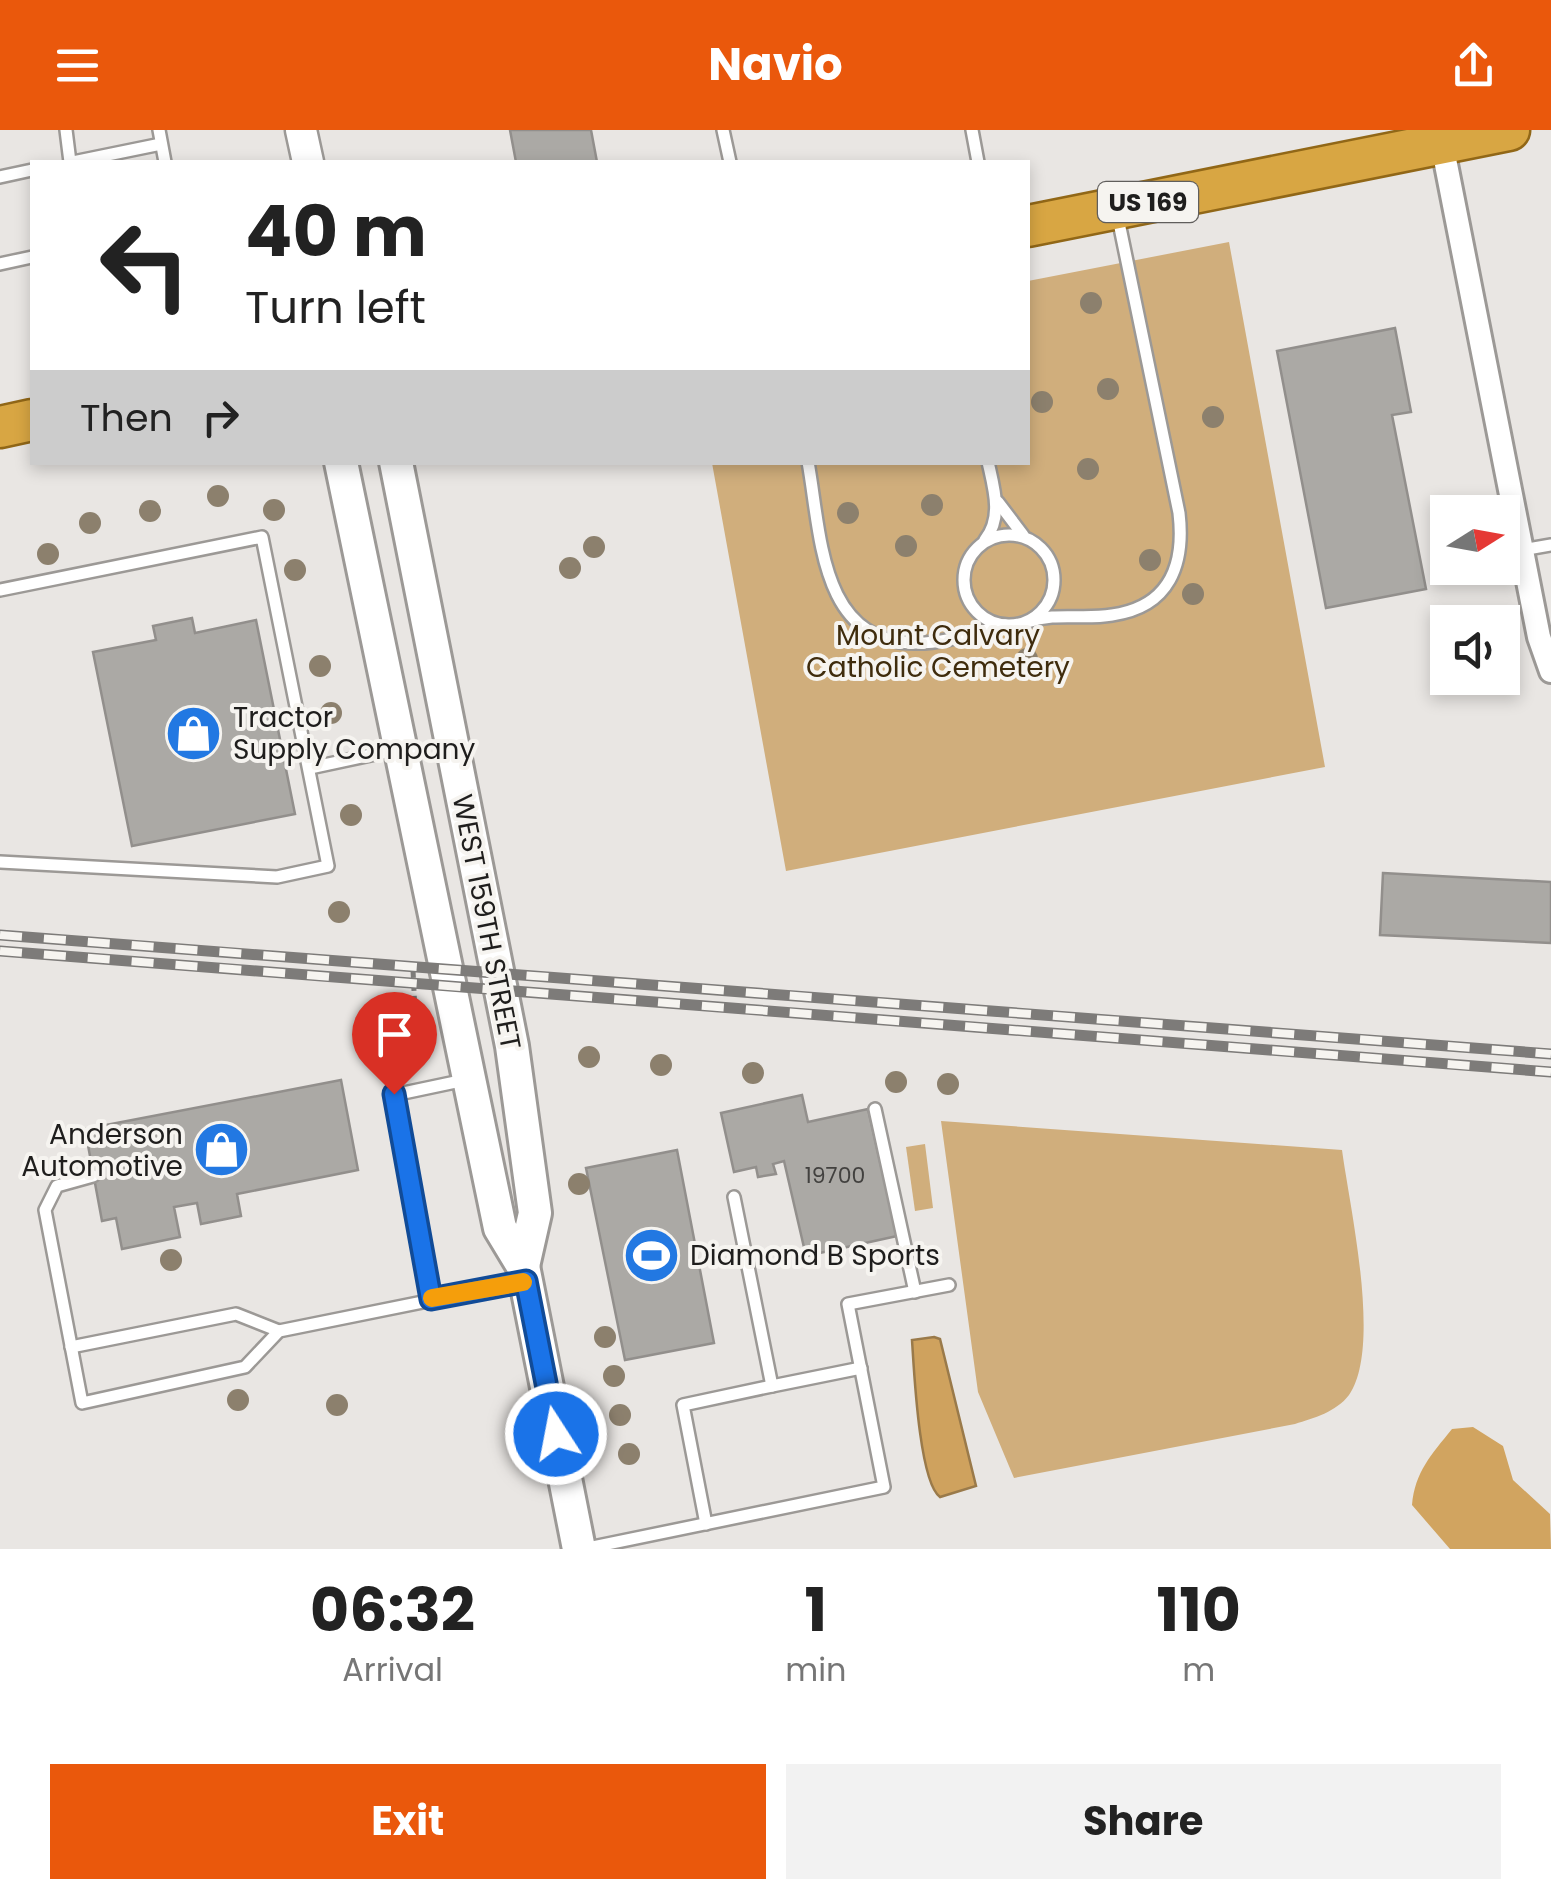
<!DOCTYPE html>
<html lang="en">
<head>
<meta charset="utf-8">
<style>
	body { margin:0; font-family:Poppins,sans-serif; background:#f2f2f2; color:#222; height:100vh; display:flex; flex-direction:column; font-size:38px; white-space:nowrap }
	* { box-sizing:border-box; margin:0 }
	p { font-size:32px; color:#767676 }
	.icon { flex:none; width:55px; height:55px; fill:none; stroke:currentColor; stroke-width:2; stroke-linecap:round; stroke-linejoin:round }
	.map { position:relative; height:1419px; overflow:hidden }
	.panel { display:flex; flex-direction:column; background:#fff; flex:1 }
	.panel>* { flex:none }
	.banner { position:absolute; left:30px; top:30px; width:1000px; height:305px; border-radius:0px; box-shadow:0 5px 15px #0003; background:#fff; color:#222; overflow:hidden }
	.needle { width:65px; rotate:79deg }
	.controls { position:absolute; left:1430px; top:365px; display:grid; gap:20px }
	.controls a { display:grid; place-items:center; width:90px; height:90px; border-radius:0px; background:#fff; box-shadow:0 5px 15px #0003; font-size:50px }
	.pin { position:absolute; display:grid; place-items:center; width:85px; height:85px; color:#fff; margin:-102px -42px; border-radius:50% 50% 50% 0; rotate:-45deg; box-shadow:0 0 10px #0007 }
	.pin .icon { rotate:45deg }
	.me { position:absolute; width:110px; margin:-55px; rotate:349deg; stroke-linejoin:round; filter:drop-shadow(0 0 8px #0008) }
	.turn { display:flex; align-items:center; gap:35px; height:210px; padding:0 50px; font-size:45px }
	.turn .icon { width:130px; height:130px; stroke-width:2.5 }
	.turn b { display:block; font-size:70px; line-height:85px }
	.then { display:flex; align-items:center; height:95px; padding:0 50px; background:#0003; gap:20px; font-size:38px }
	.eta { display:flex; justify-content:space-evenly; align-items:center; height:170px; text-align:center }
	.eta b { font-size:60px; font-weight:700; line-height:70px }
	.primary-button { display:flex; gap:20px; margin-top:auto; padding:20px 50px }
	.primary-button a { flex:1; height:115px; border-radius:0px; background:#ea580c; color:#fff; font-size:40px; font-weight:700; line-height:115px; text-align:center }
	.primary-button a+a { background:#f2f2f2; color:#222 }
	header { display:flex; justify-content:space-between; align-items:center; height:130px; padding:0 50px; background:#ea580c; color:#fff; font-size:45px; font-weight:700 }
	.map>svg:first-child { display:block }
	.green { fill:#d0ae7c }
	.forest { fill:#d1a460 }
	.water { fill:#cfa25e; stroke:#9a7a4a; stroke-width:2.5 }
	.building { fill:#aba9a5; stroke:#928f8c; stroke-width:2.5 }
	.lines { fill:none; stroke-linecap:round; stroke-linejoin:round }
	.service-casing { stroke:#9c9996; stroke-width:16 }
	.minor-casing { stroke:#9c9996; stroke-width:28 }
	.tertiary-casing { stroke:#9c9996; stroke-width:35 }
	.secondary-casing { stroke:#9c9996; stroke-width:38 }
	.trunk-casing { stroke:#916717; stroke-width:45 }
	.path { stroke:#7d7b79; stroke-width:5; stroke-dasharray:8 5; stroke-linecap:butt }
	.service { stroke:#fff; stroke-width:11 }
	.minor { stroke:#fff; stroke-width:22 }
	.tertiary { stroke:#fff; stroke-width:30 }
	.secondary { stroke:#fff; stroke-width:32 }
	.trunk { stroke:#d8a643; stroke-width:40 }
	.rail-casing { stroke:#7d7b79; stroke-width:11 }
	.rail { stroke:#f6f4f0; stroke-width:8; stroke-dasharray:22; stroke-linecap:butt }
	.tree { fill:#8c806d }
	.route-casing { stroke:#114b97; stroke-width:25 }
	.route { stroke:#1a73e8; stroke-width:18 }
	.slow { stroke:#f59e0b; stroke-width:18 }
	.labels { text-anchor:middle; stroke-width:8; stroke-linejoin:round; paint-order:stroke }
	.number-label { font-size:22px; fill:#42413f }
	.shield { fill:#f6f4f0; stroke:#605e5c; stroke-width:2.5 }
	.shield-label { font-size:25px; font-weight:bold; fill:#1f1e1d }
	.park-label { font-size:28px; fill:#3f2c0d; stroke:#f6f4f0 }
	.poi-label { font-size:28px; fill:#1f1e1d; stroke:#f6f4f0; text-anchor:start }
	.street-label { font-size:28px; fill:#1f1e1d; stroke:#f6f4f0 }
</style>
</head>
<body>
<header><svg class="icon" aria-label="menu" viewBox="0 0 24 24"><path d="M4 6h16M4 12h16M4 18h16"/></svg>Navio<svg class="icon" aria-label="share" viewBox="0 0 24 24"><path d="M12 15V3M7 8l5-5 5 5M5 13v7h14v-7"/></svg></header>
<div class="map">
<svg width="1551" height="1419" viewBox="0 0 1551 1419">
	<rect width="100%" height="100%" fill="#e9e6e3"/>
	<!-- green -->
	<g class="green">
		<path d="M1229,112L1325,637L786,741L712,333L1028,332V151Z"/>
		<path d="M941,991L1342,1020C1350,1079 1382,1217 1349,1265C1336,1282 1314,1288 1295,1294L1014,1348L978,1262Z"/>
		<path d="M925,1014L933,1078L915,1081L906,1017Z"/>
	</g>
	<!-- forest -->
	<path class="forest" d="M1473,1297L1503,1316L1513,1350L1550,1384L1551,1419H1450L1412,1375C1415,1342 1431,1325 1452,1299Z"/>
	<!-- water -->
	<path class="water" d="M934,1207L940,1209L976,1356L940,1367C919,1352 914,1239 912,1210Z"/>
	<!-- building -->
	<g class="building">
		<path d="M510,0H591L597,32H516Z"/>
		<path d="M1395,198L1411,282L1392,285L1426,459L1326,478L1277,221Z"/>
		<path d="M192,488L195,503L256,490L295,684L132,716L93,522L156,510L153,496Z"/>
		<path d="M1383,743L1551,752V813L1380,805Z"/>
		<path d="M341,950L358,1040L237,1064L241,1086L201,1094L197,1073L174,1077L180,1107L122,1119L116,1088L102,1091L85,999Z"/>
		<path d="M802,965L808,992L868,979L897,1106L806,1126L784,1031L773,1034L776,1044L758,1047L756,1037L734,1042L721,983Z"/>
		<path d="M677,1020L714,1213L625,1230L586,1038Z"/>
	</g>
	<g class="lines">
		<defs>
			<g id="service">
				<path d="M66,0L70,32"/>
				<path d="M159,0L165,32"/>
				<path d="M723,0L730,32"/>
				<path d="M972,0L978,32"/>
				<path d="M73,32L161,14"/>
				<path d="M0,47L32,40"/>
				<path d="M0,134L32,127"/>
				<path d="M808,332C821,402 819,512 914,513C944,514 976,502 1005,495"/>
				<path d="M998,372L1023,405"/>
				<circle cx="1009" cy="450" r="45"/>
				<path d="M985,410C1003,387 994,359 988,332"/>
				<path d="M1522,420L1551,415"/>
				<path d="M0,460L262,407L328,736L277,747L0,732"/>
				<path d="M1027,492C1057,482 1082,490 1112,485C1170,477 1185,434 1179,383L1117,83"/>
				<path d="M310,638L399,619"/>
				<path d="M875,979L915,1162"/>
				<path d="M93,1046L57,1056L45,1080L82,1273L245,1237L279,1201L522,1152"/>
				<path d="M734,1067L772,1256L861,1238"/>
				<path d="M431,1169L394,965L465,950"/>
				<path d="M71,1217L236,1184L279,1201"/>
				<path d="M706,1394L683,1275L772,1256"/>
				<path d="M583,1419L884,1357L848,1174L949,1155"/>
			</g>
			<path id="minor" d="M1442,14L1539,507L1551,541"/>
			<path id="tertiary" d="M301,0L308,32"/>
			<g id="secondary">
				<path d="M341,332L500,1098L523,1136L579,1419"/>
				<path d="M396,332L512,916L535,1083L523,1136"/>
			</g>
			<g id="trunk">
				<path d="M1028,96L1509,0"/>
				<path d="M0,297L32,290"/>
			</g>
		</defs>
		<!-- service casing -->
		<use href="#service" class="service-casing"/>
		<!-- minor casing -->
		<use href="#minor" class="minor-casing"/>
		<!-- tertiary casing -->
		<use href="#tertiary" class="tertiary-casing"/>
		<!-- secondary casing -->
		<use href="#secondary" class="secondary-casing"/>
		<!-- trunk casing -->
		<use href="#trunk" class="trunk-casing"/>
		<!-- path -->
		<path class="path" d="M413,840L415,882L425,896"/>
		<!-- service -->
		<use href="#service" class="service"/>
		<!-- minor -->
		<use href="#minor" class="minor"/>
		<!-- tertiary -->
		<use href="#tertiary" class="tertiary"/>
		<!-- secondary -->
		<use href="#secondary" class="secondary"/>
		<!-- trunk -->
		<use href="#trunk" class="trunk"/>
		<defs>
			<g id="rail">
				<path d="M0,805L1551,924"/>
				<path d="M0,821L1551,942"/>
			</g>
		</defs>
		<!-- rail casing -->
		<use href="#rail" class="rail-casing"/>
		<!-- rail -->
		<use href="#rail" class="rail"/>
	</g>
	<!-- trees -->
	<g class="tree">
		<circle cx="1091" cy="173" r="11"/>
		<circle cx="1108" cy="259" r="11"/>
		<circle cx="1042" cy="272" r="11"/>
		<circle cx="1213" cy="287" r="11"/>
		<circle cx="1088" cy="339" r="11"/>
		<circle cx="218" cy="366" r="11"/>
		<circle cx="932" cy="375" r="11"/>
		<circle cx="274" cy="380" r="11"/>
		<circle cx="150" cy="381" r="11"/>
		<circle cx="848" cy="383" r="11"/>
		<circle cx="90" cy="393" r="11"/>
		<circle cx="906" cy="416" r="11"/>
		<circle cx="594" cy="417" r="11"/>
		<circle cx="48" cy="424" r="11"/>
		<circle cx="1150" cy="430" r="11"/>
		<circle cx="570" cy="438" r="11"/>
		<circle cx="295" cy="440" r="11"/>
		<circle cx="1193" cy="464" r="11"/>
		<circle cx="1027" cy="529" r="11"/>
		<circle cx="320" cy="536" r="11"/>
		<circle cx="331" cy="583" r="11"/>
		<circle cx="351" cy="685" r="11"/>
		<circle cx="339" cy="782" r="11"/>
		<circle cx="589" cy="927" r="11"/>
		<circle cx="661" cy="935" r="11"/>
		<circle cx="753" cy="943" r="11"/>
		<circle cx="896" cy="952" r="11"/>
		<circle cx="948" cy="954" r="11"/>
		<circle cx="579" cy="1054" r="11"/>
		<circle cx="171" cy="1130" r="11"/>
		<circle cx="605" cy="1207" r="11"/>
		<circle cx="614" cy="1246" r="11"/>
		<circle cx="238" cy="1270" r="11"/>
		<circle cx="337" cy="1275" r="11"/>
		<circle cx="620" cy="1285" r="11"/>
		<circle cx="629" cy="1324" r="11"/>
	</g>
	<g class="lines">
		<defs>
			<path id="route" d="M394,964L431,1169L526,1151L556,1304"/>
		</defs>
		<!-- route casing -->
		<use href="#route" class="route-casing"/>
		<!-- route -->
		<use href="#route" class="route"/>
		<!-- slow -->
		<path class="slow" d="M432,1168L523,1152"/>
	</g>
	<!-- icons -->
	<defs>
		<symbol id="shop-disc" viewBox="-11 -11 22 22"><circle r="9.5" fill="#2278e2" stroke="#f6f4f0"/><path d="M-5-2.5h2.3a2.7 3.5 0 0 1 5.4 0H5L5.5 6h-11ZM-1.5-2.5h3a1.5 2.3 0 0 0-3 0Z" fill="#fff"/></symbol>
		<symbol id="stadium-disc" viewBox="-11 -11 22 22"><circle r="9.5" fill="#2278e2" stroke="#f6f4f0"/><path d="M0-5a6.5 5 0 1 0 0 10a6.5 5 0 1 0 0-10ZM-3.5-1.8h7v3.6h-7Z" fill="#fff"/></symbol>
	</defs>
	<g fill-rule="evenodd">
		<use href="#shop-disc" x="162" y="572" width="63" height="63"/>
		<use href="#shop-disc" x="190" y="988" width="63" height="63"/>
		<use href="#stadium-disc" x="620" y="1094" width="63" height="63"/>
	</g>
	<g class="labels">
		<!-- number labels -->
		<g class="number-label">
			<text x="835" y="1053">19700</text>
		</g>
		<!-- shield labels -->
		<rect class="shield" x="1098" y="52" width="100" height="40" rx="8"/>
		<g class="shield-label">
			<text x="1148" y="81">US 169</text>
		</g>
		<!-- park labels -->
		<g class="park-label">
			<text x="938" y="515">Mount Calvary<tspan x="938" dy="32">Catholic Cemetery</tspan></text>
		</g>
		<!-- poi labels -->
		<g class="poi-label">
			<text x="233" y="597">Tractor<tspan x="233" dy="32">Supply Company</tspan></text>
			<text x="183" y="1014" text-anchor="end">Anderson<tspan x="183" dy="32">Automotive</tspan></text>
			<text x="690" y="1135">Diamond B Sports</text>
		</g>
		<!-- street labels -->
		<g class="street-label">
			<text transform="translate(487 792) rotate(79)" y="10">WEST 159TH STREET</text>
		</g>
	</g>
</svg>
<div class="controls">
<a><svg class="needle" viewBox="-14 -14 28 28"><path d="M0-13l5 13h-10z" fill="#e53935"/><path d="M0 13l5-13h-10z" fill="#767676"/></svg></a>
<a><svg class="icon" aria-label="sound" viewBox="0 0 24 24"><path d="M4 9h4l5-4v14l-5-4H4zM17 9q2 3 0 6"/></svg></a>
</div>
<div class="pin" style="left:394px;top:964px;background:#d93025"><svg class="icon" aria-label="arrive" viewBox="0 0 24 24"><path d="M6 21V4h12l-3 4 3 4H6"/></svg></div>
<svg class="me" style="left:556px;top:1304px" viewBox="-20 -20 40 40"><circle r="17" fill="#1a73e8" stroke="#fff" stroke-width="3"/><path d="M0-11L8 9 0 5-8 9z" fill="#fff"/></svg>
<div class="banner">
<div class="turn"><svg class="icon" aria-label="left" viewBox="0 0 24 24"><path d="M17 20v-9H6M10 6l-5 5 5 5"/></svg><div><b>40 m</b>Turn left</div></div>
<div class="then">Then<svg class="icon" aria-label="right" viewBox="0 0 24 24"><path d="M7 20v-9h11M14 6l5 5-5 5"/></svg></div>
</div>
</div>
<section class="panel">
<div class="eta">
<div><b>06:32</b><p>Arrival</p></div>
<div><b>1</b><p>min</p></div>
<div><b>110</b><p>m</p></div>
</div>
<div class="primary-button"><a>Exit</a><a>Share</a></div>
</section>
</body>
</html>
